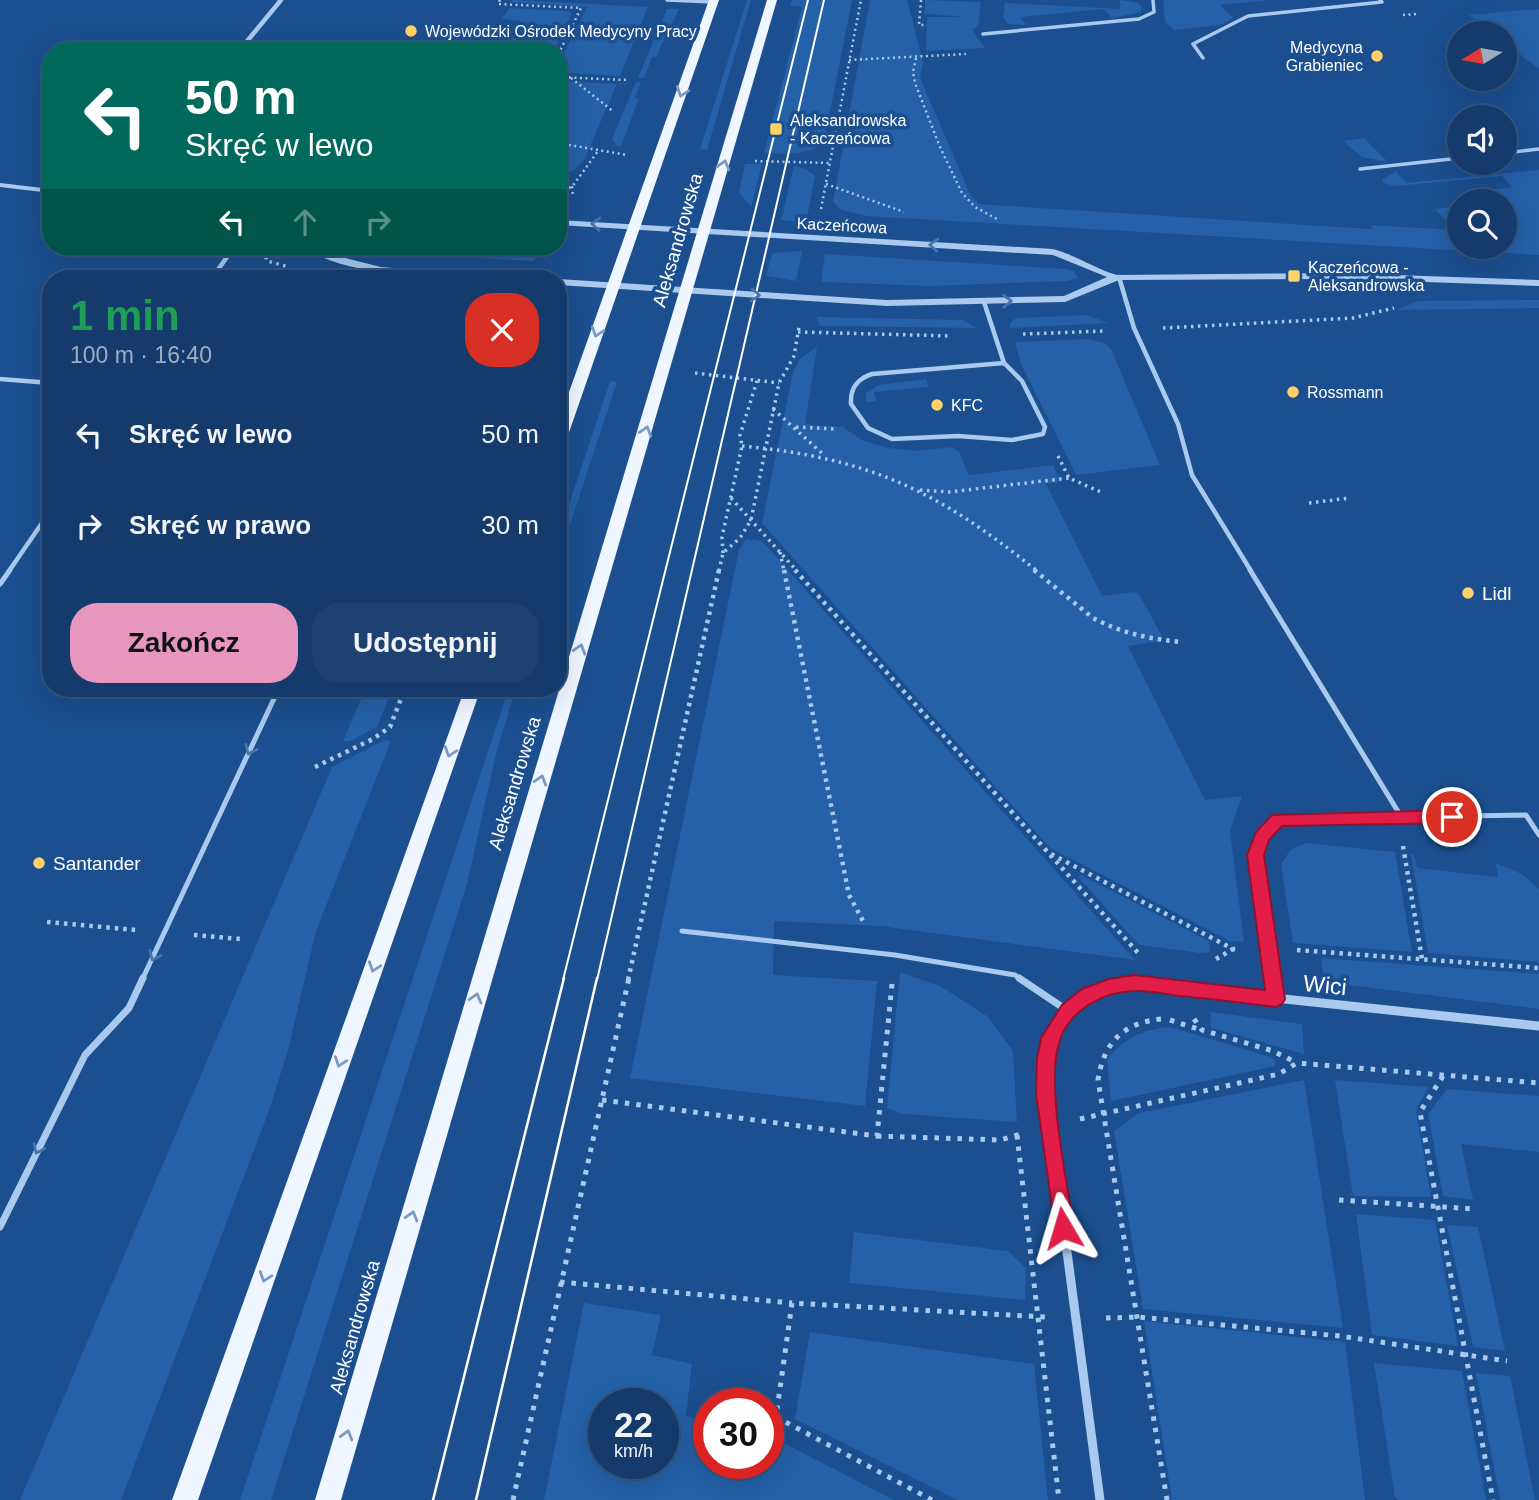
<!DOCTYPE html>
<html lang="pl">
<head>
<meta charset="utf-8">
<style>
	body { margin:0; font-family:Helvetica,sans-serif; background:#1d4271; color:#f1f3f6; height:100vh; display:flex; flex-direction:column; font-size:26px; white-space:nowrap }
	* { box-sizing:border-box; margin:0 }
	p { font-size:23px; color:#9dadc1 }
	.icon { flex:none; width:38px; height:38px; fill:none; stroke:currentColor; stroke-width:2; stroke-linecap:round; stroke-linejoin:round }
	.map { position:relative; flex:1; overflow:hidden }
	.details { position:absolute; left:42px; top:270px; width:525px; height:427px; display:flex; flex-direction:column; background:#143b6b; border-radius:28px; box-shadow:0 7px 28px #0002,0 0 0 2px #33557e }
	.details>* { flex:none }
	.hud { position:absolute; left:42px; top:42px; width:525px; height:214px; border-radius:28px; box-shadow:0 7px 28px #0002,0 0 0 2px #33557e; background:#00695c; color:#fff; overflow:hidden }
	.needle { width:46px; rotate:259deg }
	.tools { position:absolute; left:1447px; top:21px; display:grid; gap:14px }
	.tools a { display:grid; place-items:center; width:70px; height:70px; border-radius:50%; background:#143b6b; box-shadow:0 7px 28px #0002,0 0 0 2px #33557e; font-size:35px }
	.speed { position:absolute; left:588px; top:1388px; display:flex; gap:14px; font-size:35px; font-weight:700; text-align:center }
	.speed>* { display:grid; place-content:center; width:91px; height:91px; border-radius:50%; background:#143b6b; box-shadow:0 7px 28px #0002,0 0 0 2px #33557e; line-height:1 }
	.speed small { font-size:18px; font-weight:400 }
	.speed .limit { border:10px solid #d22; background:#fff; color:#111 }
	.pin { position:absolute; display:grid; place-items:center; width:60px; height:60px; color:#fff; margin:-30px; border:4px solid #fff; border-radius:50%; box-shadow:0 2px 7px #0007 }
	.me { position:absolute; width:77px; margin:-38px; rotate:353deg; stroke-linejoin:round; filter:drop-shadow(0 0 5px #0008) }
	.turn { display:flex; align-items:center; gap:24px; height:147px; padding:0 28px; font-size:32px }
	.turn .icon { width:91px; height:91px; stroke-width:2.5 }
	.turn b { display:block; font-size:49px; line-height:60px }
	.lanes { display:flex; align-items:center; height:66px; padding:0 28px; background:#0003; justify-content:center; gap:35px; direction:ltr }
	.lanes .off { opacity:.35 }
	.round { display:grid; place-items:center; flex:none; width:74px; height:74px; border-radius:28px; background:#1d4271 }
	.summary { display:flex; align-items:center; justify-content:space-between; height:119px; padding:0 28px }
	h1 { font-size:42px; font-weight:700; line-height:52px; color:#1e9e55 }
	.action { display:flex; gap:14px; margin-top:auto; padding:14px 28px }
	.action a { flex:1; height:80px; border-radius:28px; background:#e797bd; color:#111; font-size:28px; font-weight:700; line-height:80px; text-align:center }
	.action a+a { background:#1d4271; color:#f1f3f6 }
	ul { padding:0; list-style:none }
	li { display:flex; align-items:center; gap:21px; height:91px; padding:0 28px }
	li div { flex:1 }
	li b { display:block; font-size:26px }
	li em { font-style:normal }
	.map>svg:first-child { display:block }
	.green { fill:#2461a8; fill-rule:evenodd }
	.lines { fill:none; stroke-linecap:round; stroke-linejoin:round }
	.path-far3 { stroke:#a9c9ee; stroke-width:2.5; stroke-dasharray:2 3.5; stroke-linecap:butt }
	.path-far2 { stroke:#a9c9ee; stroke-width:3.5; stroke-dasharray:2.5 4.5; stroke-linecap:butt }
	.path-far1 { stroke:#a9c9ee; stroke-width:4.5; stroke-dasharray:3.5 5; stroke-linecap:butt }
	.path { stroke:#a9c9ee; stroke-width:5; stroke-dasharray:4.5 7; stroke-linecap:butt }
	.service-far3 { stroke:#a9c9ee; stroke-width:3.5 }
	.service-far2 { stroke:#a9c9ee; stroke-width:4.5 }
	.service-far1 { stroke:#a9c9ee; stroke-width:5 }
	.service { stroke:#a9c9ee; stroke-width:7 }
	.minor-far1 { stroke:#a9c9ee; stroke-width:4.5 }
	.minor { stroke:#a9c9ee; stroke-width:9 }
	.tertiary { fill:#a9c9ee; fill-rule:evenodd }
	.primary { fill:#f0f6ff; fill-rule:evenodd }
	.tram-far1 { stroke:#fff; stroke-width:2 }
	.tram { stroke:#fff; stroke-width:2.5 }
	.oneway { stroke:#7b9ac1 }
	.oneway2 { stroke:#4674ac }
	.route { fill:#e11d48; stroke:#92132f; stroke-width:2 }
	.poi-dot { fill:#ffd166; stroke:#1b4f8f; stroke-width:2.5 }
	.labels { text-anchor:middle; stroke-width:7; stroke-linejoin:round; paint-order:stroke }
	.far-poi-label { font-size:16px; fill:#fff; stroke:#1b4f8f; text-anchor:start }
	.far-street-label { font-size:16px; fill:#fff; stroke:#1b4f8f }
	.street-label { font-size:19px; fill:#fff; stroke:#1b4f8f }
	.poi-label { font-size:19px; fill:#fff; stroke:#1b4f8f; text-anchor:start }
	.near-street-label { font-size:23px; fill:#fff; stroke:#1b4f8f }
</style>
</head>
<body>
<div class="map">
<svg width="1539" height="1500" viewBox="0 0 1539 1500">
	<rect width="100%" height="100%" fill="#1b4f8f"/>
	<!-- green -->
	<g class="green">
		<path d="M512,0H519L648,7L620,76L569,73L559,69L558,65L587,7L511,2Z"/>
		<path d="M747,0H751L707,150L700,149Z"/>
		<path d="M792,0H852L824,142C809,156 784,154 764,153L802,7L790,6Z"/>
		<path d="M870,0H907L923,62L920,78L970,194L978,204L1322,226L1373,229L1370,225L1454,230L1435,209L1459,206L1460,247H1505V201H1498L1488,190L1512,187L1502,176L1395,186L1383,183L1382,180L1396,171L1407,183L1539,170V255L866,216L841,210L833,202Z"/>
		<path d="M925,0L981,2L978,26L972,30L985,48L926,51L927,17H966L925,14Z"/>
		<path d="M1120,0L1135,2L1142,6L1141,12L1112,18L1104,9L1020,17L1026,25L1008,24L1003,17L1005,3L1120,9Z"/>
		<path d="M1163,0H1270L1220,5L1233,18L1220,25L1174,30L1165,22Z"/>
		<path d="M509,8L567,11L572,13L554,51H517L521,42H510L521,21L502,19Z"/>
		<path d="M667,9H679L656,57H652L644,78H638Z"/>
		<path d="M1539,9V69L1505,43V33H1492L1469,15Z"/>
		<path d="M558,81L617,84L584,160L575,169L558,178Z"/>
		<path d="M636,82H641L635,98H639L621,146L616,145L612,139Z"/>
		<path d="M1364,138L1388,162L1362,157L1343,141Z"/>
		<path d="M745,164H762L751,207L739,192Z"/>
		<path d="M794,166L806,169L815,176L806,223L781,220Z"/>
		<path d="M365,247H541L534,261L405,254Z"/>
		<path d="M802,251L796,281L766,276L772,253Z"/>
		<path d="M825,254L1065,269L1074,271L1078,278L1067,281L930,286L821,282Z"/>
		<path d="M1539,300V308L1396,310L1418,301Z"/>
		<path d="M1087,315L1108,323L1010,328V323L1016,318Z"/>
		<path d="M816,317L963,320L977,328L820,326Z"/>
		<path d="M1087,339L1105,343L1111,349L1160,465L1076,475L1021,364L1015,342Z"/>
		<path d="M817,347L805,424L843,427L862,440L888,448L915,451L952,447L959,452L969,475L1053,465L1061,482L1046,484L1102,596L1135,592L1139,594L1163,638L1161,641L1128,646L1205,800L1242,796L1230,831L1244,942L1230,941L1050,848L762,523L793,372L800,359Z"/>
		<path d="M926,379L929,387L874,392L876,401L866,402V393L879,385Z"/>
		<path d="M610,381L617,382L558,561V538Z"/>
		<path d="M746,539L762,541L1135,960L880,926L774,921L773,975L877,981L865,1106L630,1078L739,550Z"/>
		<path d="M366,688H393L377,727L350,741H343Z"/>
		<path d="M509,688H516L497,750L467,884L271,1500H240Z"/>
		<path d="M384,740L391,741L316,931L288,1050L270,1108L121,1500H20L332,767Z"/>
		<path d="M1306,843L1395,852L1412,952L1293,943L1281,865L1290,850Z"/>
		<path d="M1411,854H1414L1417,868L1498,877L1496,864C1513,868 1528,876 1539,890V962L1428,953Z"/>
		<path d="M1081,875L1209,941L1210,952L1200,953L1139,945L1078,877Z"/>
		<path d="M1321,958L1539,974V1009L1324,982Z"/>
		<path d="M900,972L940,986L987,1016L1013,1051L1017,1122L902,1114L887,1108Z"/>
		<path d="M1210,1012L1302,1024L1304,1054L1211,1028Z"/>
		<path d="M1170,1027L1271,1057L1276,1061L1275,1066L1111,1101L1107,1059C1124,1038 1144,1029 1170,1027Z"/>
		<path d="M1304,1080L1343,1328L1143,1309L1114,1131L1139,1113Z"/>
		<path d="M1335,1080L1429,1087L1416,1110L1431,1197L1353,1196Z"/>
		<path d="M1447,1089L1539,1096V1152L1461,1144L1473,1200L1443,1196L1428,1114Z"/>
		<path d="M1356,1214L1435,1220L1458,1346L1372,1335Z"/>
		<path d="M1447,1225L1478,1227L1505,1351L1473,1347Z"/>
		<path d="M854,1232L1008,1251L1026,1268L1025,1300L849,1283Z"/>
		<path d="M584,1303L661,1315L652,1355L692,1364L686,1416L709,1421V1463H768V1435L894,1500H544ZM604,1404H663V1463H604Z"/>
		<path d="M1144,1321L1345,1342L1365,1500H1172Z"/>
		<path d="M810,1332L1034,1364L1048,1500H957L795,1419Z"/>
		<path d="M1374,1363L1462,1371L1486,1500H1399L1395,1497Z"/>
		<path d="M1476,1373L1510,1376L1535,1500H1500Z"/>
	</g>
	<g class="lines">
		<!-- path-far3 -->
		<g class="path-far3">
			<path d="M500,0L498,4L581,8L558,55"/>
			<path d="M921,0L919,25H927"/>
			<path d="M1403,15L1416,14"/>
			<path d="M916,58L913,72L915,83L940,147L962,193L975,207L997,219"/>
			<path d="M849,60L966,54"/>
			<path d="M558,77L627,80"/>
			<path d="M571,78L614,112"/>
			<path d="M558,143L627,155"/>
			<path d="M755,161L830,163"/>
			<path d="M558,177L572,187L573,197"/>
			<path d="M826,184L904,212"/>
			<path d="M558,189L572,187L598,151"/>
			<path d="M821,209L861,0"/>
			<path d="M263,248L264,251"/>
		</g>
		<!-- path-far2 -->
		<g class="path-far2">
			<path d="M264,250L267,261L289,267"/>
			<path d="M1163,328L1353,318L1394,308"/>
			<path d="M798,332L952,336"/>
			<path d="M1023,334L1105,331"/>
			<path d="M695,373L779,383"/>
			<path d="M773,409L824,455"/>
			<path d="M796,427L835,429"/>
			<path d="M742,446C870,458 938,491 1037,571"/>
			<path d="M1058,456L1069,478L1103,493"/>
			<path d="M920,490L949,492L1069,478"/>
			<path d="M731,498L797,571"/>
			<path d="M1309,503L1350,498"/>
			<path d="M780,552L784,571"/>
			<path d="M723,553L722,537L742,446L740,435L757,381"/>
			<path d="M719,571L723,553L740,538L751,520L779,383L794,356L799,327"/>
		</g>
		<!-- path-far1 -->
		<g class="path-far1">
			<path d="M784,570L849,895L863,921"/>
			<path d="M795,570L1139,954"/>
			<path d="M1034,570L1093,618C1121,633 1150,639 1181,642"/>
			<path d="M315,767L373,739L390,727L405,688"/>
			<path d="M1403,846L1422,959"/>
			<path d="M1051,854L1233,949H1239"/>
			<path d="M47,922L136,930"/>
			<path d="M194,935L241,939"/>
			<path d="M1297,950L1539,968"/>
			<path d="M1216,959L1233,949"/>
			<path d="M628,980L719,570"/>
		</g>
		<!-- path -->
		<g class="path">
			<path d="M1161,1019C1123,1023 1104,1042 1098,1080L1167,1500"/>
			<path d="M1194,1019L1202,1030L1273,1051L1297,1063"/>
			<path d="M1170,1020L1201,1030"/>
			<path d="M1443,1076L1420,1112L1493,1500"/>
			<path d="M602,1100L877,1136L892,984"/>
			<path d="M1080,1119L1279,1074L1297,1063L1539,1083"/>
			<path d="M1017,1135L1059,1500"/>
			<path d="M877,1136L1000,1140L1021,1134"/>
			<path d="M1339,1200L1475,1209"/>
			<path d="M560,1282L792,1303"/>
			<path d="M1106,1318L1138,1317L1340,1336L1507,1361"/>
			<path d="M513,1500L629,978"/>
			<path d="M932,1500L776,1417L792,1303L1045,1317"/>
		</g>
		<!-- service-far3 -->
		<g class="service-far3">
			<path d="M667,0L713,2"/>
			<path d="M983,34L1139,19L1154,12L1153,0"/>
			<path d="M1203,58L1193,44L1248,16L1382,2L1380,0"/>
			<path d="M1505,153L1539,149"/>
			<path d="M1360,169L1460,158"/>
			<path d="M231,251L234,247"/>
		</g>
		<!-- service-far2 -->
		<g class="service-far2">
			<path d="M1119,277L1134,328L1178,424L1192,475L1251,571"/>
			<path d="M212,278L232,250"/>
			<path d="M984,302L1004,363"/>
			<path d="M1004,363L1022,381L1045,427L1043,434L1012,440L958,436L892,439L868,428L851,404C850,388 857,379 872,374Z"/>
			<path d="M0,379L51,383"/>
			<path d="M9,571L51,510"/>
		</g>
		<!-- service-far1 -->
		<g class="service-far1">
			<path d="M1250,570L1402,818"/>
			<path d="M0,584L10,570"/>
			<path d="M682,931L895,955L1015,975L1022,980"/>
			<path d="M142,980L279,688"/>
			<path d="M1273,980L1255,855L1262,836L1278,819L1526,815L1539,835"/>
		</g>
		<!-- service -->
		<g class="service">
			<path d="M1019,978L1068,1011"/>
			<path d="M1273,978L1276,999"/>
			<path d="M0,1227L85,1055L129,1008L143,978"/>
		</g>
		<!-- minor-far1 -->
		<path class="minor-far1" d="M239,51L281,0"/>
		<!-- minor -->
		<path class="minor" d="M1100,1500L1046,1094C1048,1022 1061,997 1134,983L1539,1026"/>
		<!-- tertiary -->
		<g class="tertiary">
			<path d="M0,183L51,189V193L0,187Z"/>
			<path d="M558,220L1053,249C1076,255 1095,269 1117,275L1338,273L1539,280V286L1338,279L1119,280L1065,302L887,306L558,285V279L887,300L1064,296L1107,277L1053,255L558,225Z"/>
			<path d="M304,247H314L333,255L381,267L437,272L515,275L519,278C466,281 346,279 304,247Z"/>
		</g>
		<!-- primary -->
		<g class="primary">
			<path d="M709,0H719L565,444L558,448V423Z"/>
			<path d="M767,0H777L341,1500H315Z"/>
			<path d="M465,688H481L198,1500H172Z"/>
		</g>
		<!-- tram-far1 -->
		<g class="tram-far1">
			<path d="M563,980L808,0"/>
			<path d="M597,980L824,0"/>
		</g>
		<!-- tram -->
		<g class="tram">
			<path d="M433,1500L564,978"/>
			<path d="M476,1500L597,978"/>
		</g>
	</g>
	<!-- one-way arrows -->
	<defs><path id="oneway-chevron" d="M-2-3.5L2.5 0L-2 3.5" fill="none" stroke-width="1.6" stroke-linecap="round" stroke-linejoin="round" transform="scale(1.75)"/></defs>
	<g class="oneway">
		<use href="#oneway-chevron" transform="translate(682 92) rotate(109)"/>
		<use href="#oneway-chevron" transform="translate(724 165) rotate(-74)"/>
		<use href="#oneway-chevron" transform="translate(597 332) rotate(109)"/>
		<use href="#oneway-chevron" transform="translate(646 431) rotate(-73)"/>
		<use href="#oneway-chevron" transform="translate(580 649) rotate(-73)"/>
		<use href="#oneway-chevron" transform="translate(450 752) rotate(109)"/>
		<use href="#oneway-chevron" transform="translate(541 780) rotate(-73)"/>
		<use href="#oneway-chevron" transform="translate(374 967) rotate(109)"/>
		<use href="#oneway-chevron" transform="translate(476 998) rotate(-74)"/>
		<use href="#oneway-chevron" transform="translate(340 1062) rotate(109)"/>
		<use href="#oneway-chevron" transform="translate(412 1216) rotate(-74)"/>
		<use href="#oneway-chevron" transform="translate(265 1277) rotate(109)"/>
		<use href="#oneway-chevron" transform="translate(347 1435) rotate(-74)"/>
	</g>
	<g class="oneway2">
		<use href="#oneway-chevron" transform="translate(596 224) rotate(-177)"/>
		<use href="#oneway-chevron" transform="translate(934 245) rotate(-176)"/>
		<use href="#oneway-chevron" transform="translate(755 295) rotate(4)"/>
		<use href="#oneway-chevron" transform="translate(1007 301) rotate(-2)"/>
		<use href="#oneway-chevron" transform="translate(250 750) rotate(115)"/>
		<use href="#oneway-chevron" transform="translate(154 956) rotate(115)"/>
		<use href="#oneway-chevron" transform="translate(38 1149) rotate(116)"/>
	</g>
	<!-- route -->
	<path class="route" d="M1452,810L1460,817L1452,823L1282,826L1269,840L1264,855L1285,999L1282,1004L1276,1007C1244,1003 1212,999 1180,996C1165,994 1148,990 1133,991C1102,992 1068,1011 1059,1043C1046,1084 1067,1182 1074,1228L1071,1235L1063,1238L1056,1235L1036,1094L1037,1059L1041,1038L1062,1005L1082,989L1109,979L1134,975L1265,990L1247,855L1256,832L1272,815Z"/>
	<!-- markers -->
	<g class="poi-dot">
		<circle cx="411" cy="31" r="7"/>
		<circle cx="1377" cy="56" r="7"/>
		<rect x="769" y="122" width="14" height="14" rx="3.5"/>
		<rect x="1287" y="269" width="14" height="14" rx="3.5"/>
		<circle cx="1293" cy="392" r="7"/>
		<circle cx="937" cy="405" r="7"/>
		<circle cx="1468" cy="593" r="7"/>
		<circle cx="39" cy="863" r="7"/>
	</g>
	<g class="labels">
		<!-- far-poi labels -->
		<g class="far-poi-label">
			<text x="425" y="37">Wojewódzki Ośrodek Medycyny Pracy</text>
			<text x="1363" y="53" text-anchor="end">Medycyna<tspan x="1363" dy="18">Grabieniec</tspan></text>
			<text x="790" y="126">Aleksandrowska<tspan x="790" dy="18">- Kaczeńcowa</tspan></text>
			<text x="1308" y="273">Kaczeńcowa -<tspan x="1308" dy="18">Aleksandrowska</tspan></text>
			<text x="1307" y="398">Rossmann</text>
			<text x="951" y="411">KFC</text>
		</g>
		<!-- far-street labels -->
		<g class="far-street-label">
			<text transform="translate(842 225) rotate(3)" y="6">Kaczeńcowa</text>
		</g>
		<!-- street labels -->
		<g class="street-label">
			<text transform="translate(677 240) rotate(-74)" y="7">Aleksandrowska</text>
			<text transform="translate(514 783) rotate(-73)" y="7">Aleksandrowska</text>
			<text transform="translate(354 1327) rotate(-74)" y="7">Aleksandrowska</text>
		</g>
		<!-- poi labels -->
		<g class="poi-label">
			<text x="1482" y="600">Lidl</text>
			<text x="53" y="870">Santander</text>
		</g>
		<!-- near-street labels -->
		<g class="near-street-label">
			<text transform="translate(1325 985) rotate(6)" y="8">Wici</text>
		</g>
	</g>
</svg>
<div class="tools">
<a><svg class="needle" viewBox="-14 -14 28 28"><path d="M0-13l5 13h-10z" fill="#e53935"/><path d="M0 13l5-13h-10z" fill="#9dadc1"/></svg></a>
<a><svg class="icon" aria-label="sound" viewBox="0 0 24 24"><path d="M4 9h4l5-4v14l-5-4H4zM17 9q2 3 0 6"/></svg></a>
<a><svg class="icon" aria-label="search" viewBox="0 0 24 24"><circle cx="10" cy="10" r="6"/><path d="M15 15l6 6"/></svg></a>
</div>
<div class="speed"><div>22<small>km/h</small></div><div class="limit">30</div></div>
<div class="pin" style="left:1452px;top:817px;background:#d93025"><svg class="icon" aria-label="arrive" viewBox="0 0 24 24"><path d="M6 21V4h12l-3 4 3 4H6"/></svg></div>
<svg class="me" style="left:1063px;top:1228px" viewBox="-20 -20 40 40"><path d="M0-17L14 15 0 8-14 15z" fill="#e11d48" stroke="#fff" stroke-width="4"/></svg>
<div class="hud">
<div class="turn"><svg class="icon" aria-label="left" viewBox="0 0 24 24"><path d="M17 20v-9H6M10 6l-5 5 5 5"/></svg><div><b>50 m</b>Skręć w lewo</div></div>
<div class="lanes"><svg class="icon" aria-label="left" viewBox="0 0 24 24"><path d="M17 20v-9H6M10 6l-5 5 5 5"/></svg><svg class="icon off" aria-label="ahead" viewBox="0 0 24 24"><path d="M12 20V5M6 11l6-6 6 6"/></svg><svg class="icon off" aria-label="right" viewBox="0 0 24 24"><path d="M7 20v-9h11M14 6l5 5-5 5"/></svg></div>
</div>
<section class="details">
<div class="summary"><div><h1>1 min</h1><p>100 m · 16:40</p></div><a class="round" style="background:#d93025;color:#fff"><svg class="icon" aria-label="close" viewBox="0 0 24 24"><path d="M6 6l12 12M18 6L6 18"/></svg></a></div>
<ul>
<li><svg class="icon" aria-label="left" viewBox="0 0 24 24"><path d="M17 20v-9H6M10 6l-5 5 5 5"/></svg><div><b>Skręć w lewo</b></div><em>50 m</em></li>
<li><svg class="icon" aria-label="right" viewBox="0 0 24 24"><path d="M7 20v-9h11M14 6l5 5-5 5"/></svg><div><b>Skręć w prawo</b></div><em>30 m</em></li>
</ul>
<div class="action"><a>Zakończ</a><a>Udostępnij</a></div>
</section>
</div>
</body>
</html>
